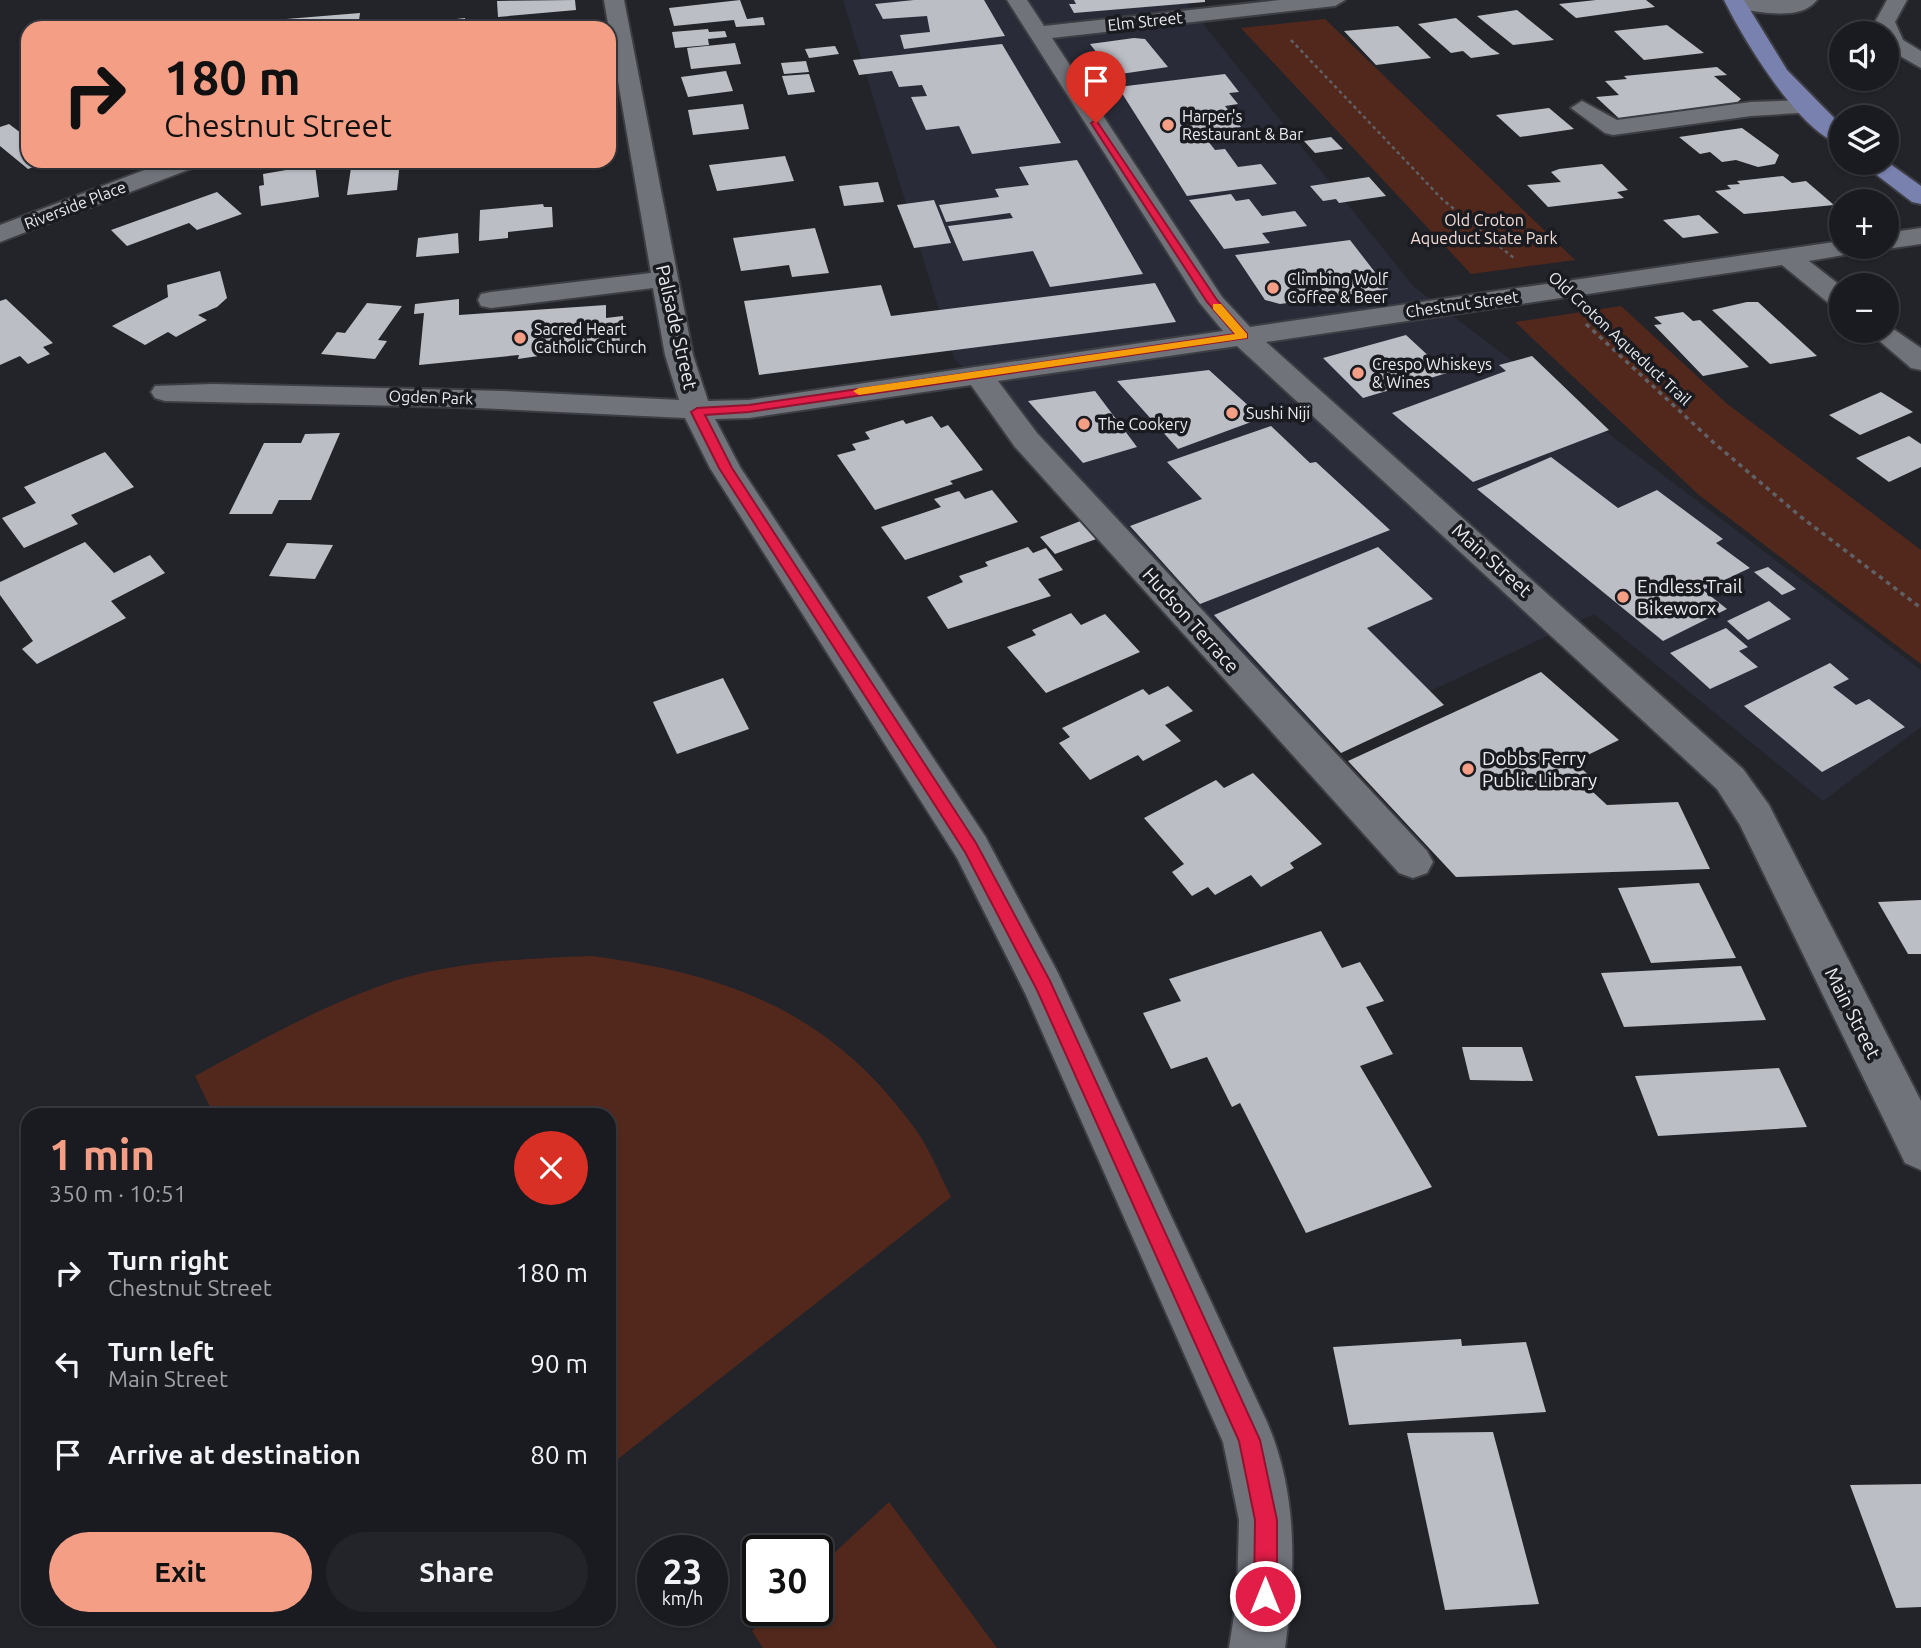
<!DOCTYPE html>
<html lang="en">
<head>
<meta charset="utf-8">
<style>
	body { margin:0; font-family:Ubuntu,sans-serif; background:#232429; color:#f1f3f6; height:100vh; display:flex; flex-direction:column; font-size:26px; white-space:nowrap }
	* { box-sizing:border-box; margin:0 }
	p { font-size:23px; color:#9fa1a5 }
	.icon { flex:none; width:38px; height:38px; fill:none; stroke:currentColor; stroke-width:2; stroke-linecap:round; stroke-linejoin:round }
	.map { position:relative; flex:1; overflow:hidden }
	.drawer { position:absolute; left:21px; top:1108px; width:595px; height:518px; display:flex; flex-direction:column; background:#1a1b20; border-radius:21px; box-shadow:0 2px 5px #0004,0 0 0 2px #38393e }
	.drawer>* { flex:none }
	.top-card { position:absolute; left:21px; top:21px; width:595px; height:147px; border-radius:21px; box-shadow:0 2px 5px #0004,0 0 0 2px #38393e; background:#f49e86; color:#111; overflow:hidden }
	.buttons { position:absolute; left:1829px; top:21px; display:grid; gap:14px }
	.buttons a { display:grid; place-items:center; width:70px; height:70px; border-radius:50%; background:#1a1b20; box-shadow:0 2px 5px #0004,0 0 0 2px #38393e; font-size:35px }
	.speed { position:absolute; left:637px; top:1535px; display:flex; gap:14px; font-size:35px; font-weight:700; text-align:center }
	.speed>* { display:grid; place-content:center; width:91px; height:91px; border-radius:50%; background:#1a1b20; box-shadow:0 2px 5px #0004,0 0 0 2px #38393e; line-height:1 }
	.speed small { font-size:18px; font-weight:400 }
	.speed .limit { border:4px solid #111; border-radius:10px; background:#fff; color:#111 }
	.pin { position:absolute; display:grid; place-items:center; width:60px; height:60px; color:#fff; margin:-72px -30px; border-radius:50% 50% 50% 0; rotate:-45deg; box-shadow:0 0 7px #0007 }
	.pin .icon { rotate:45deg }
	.me { position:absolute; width:77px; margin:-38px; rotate:0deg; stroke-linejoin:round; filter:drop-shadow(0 0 5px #0008) }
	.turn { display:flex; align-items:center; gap:24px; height:147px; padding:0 28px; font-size:32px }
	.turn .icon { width:91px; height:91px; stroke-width:2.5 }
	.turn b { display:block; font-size:49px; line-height:60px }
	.round { display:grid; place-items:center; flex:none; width:74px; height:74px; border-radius:37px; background:#232429 }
	.headline { display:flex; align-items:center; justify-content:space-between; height:119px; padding:0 28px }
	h1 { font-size:42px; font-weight:600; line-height:52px; color:#f49e86 }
	.cta { display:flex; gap:14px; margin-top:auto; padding:14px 28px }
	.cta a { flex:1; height:80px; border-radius:42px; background:#f49e86; color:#111; font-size:28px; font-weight:600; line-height:80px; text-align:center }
	.cta a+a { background:#232429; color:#f1f3f6 }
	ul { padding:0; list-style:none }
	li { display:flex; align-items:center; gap:21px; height:91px; padding:0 28px }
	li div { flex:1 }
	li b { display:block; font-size:26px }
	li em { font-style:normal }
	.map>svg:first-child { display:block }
	.built { fill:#292c38 }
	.green { fill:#53281c }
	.building { fill:#bcbec6 }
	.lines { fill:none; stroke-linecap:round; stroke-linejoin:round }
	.minor-casing { stroke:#3d3e43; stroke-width:4 }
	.major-casing { stroke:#3d3e43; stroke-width:4 }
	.path-far1 { stroke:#606167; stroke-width:2.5; stroke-dasharray:3.5 3.5; stroke-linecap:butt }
	.path { stroke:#606167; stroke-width:3.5; stroke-dasharray:4.5 4.5; stroke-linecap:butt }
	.minor { fill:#71737b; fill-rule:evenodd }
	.major { fill:#7981af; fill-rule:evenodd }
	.route { fill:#e11d48; stroke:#92132f; stroke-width:2 }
	.slow { fill:#f59e0b }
	.poi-dot { fill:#f49e86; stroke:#191b21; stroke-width:2.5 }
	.labels { text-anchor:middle; stroke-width:7; stroke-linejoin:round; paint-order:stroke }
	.far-street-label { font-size:16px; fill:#eaebef; stroke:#191b21 }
	.far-poi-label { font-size:16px; fill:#eaebef; stroke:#191b21; text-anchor:start }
	.far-park-label { font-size:16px; fill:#f3dcd5; stroke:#191b21 }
	.street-label { font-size:19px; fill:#eaebef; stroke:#191b21 }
	.poi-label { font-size:19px; fill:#eaebef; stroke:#191b21; text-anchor:start }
</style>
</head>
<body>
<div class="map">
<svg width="1921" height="1648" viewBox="0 0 1921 1648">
	<rect width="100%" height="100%" fill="#23242a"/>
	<!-- built -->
	<path class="built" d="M843,0H1184L1413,286L1921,670V727L1823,801L1594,614L1322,742L954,358Z"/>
	<!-- green -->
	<g class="green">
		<path d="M1325,19L1575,260L1471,274L1241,28Z"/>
		<path d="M1621,306L1726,403L1921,550V664L1699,495L1515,322Z"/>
		<path d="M592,956C731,975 831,1012 916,1130C930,1150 940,1175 951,1197L609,1466V1115H214L195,1076C254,1044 314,1010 377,987C445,961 520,959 592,956Z"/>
		<path d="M889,1502L997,1648H763L752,1631L774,1610H817V1569Z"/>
	</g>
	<!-- building -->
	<g class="building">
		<path d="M575,0L576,10L498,17L497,1Z"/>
		<path d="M740,0L747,19L763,17L765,25L736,27L734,20L674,26L669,8Z"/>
		<path d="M914,0H984L1005,36L904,49L900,35L930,32L927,16L883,19L875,4Z"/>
		<path d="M1074,0H1205V2L1074,13L1069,4H1076Z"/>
		<path d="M1596,0H1646L1655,7L1576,18L1559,4Z"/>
		<path d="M1517,10L1554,40L1513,45L1477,16Z"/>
		<path d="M360,13L358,28H273L274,20Z"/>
		<path d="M465,18L466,28H423V23Z"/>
		<path d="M1456,18L1491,48L1500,54L1471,58L1463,51L1451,53L1418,24Z"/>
		<path d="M1667,25L1704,53L1644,60L1614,31Z"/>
		<path d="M1398,26L1431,58L1376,65L1344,31Z"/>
		<path d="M708,29L709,32L725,31L727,37L708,39L709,45L675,48L672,32Z"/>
		<path d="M1134,38L1145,39L1168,67L1114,75L1090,44Z"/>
		<path d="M735,43L741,64L691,69L687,48Z"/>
		<path d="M1002,44L1061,143L972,154L959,126L926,130L911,97L927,96L922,85L899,87L892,71L859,75L853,60Z"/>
		<path d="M835,46L839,54L809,58L805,49Z"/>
		<path d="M806,61L809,72L784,74L781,63Z"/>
		<path d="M1717,67L1727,75L1714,76L1741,99L1724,114L1625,124L1596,97L1619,95L1605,81L1627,79L1624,76Z"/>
		<path d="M726,71L733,91L688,97L681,77Z"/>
		<path d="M809,74L815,92L788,95L782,76Z"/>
		<path d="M1225,74L1239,92L1229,93L1238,104L1225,106L1241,127L1201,132L1215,150L1225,149L1238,167L1261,164L1277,184L1187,196L1118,87Z"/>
		<path d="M743,104L749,129L693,135L688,110Z"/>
		<path d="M1549,108L1574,129L1520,137L1496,115Z"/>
		<path d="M9,124L21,133L28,131V161H49L28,169L0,146V127Z"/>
		<path d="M1742,128L1779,155L1775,164L1758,167L1736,160L1722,162L1710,152L1700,154L1679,137Z"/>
		<path d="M1331,137L1343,149L1315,153L1304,141Z"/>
		<path d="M785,156L794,181L717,191L709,165Z"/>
		<path d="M1077,160L1143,274L1050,287L1033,251L963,261L948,226L1013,218L1010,213L946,222L939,205L999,197L995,189L1029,185L1019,167Z"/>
		<path d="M352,161H400L397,190L347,195Z"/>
		<path d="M1602,164L1628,190L1617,192L1624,198L1548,207L1527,185L1561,182L1551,172L1559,169Z"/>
		<path d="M315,165L319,197L261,206L259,186L264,185L263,174Z"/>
		<path d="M1783,176L1792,183L1806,181L1834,205L1744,214L1715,191L1731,189L1727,185L1740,184L1737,181Z"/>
		<path d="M1369,177L1386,196L1339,203L1336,199L1323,201L1310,186Z"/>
		<path d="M878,182L884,202L844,206L839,186Z"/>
		<path d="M217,192L242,214L197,230L189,223L127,246L111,230Z"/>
		<path d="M1231,194L1236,201L1249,199L1262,216L1295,211L1307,226L1262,233L1270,243L1224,249L1189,200Z"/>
		<path d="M934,200L951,243L914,248L897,205Z"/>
		<path d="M543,204L544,207H552L553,227L508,232V238L479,241L480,210Z"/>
		<path d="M1699,215L1719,233L1683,238L1663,220Z"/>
		<path d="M815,228L829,273L792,277L789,265L741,271L733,238Z"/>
		<path d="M458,233L459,253L416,257L418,238Z"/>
		<path d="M1350,240L1388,289L1280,304L1265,300L1235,255Z"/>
		<path d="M220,271L227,298L217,307L198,315L207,320L176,337L168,332L145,345L112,326L168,297L167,285Z"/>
		<path d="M1155,283L1176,322L759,375L744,301L881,285L891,316Z"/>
		<path d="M6,299L53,343L43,347L50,354L28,364L20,356L0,365V301Z"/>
		<path d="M459,299V315L606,305V318L623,316L624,331L619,332L620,344L518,359L519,355L419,365L424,313L414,314L415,304Z"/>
		<path d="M1747,302H1758L1817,356L1770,364L1712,310Z"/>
		<path d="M367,303L402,306L378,340L387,341L375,359L321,354L337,332L345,333Z"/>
		<path d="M1683,312L1693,321L1700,320L1749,367L1703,376L1654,325L1662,324L1654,317Z"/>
		<path d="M1406,335L1447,373L1363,398L1323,358Z"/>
		<path d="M1532,356L1609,430L1473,482L1392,413L1506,371L1499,365Z"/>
		<path d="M1209,370L1262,418L1178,449L1117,381Z"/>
		<path d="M1095,391L1137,447L1083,463L1028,401Z"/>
		<path d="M1881,392L1913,412L1860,435L1829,415Z"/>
		<path d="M932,416L941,428L948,425L983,470L950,481L953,484L875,510L837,455L856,450L852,444L870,439L865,432L903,420L906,424Z"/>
		<path d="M1271,426L1310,463L1316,462L1390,530L1200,604L1130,526L1202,499L1167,462Z"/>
		<path d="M340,433L311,500H279L272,514H229L264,443H301L305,434Z"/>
		<path d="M1909,436L1921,444V467L1889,482L1856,458Z"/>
		<path d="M105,452L134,487L71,515L78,524L24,548L2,518L36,503L24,487Z"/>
		<path d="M1551,457L1618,508L1657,490L1723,539L1716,543L1750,568L1703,590L1727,609L1663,641L1477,489Z"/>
		<path d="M992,490L1018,522L905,560L881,527L941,507L934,499L959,491L965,499Z"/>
		<path d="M1083,520L1099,538L1055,554L1040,537Z"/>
		<path d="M85,542L114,573L150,555L165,573L111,601L126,618L37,664L22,649L33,641L0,595V582Z"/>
		<path d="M287,543L333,545L315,579L269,576Z"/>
		<path d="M1028,547L1033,553L1046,548L1063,570L1038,579L1051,596L948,629L927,597L963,582L959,576L988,566L985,562Z"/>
		<path d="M1378,547L1433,599L1367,628L1444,705L1341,753L1214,615Z"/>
		<path d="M1768,567L1796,589L1782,595L1754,572Z"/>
		<path d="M1769,601L1791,619L1748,640L1727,621Z"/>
		<path d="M1071,613L1081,625L1105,614L1140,652L1046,693L1007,647L1036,635L1032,630Z"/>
		<path d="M1726,628L1748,647L1739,651L1758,667L1710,689L1670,653Z"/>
		<path d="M1830,663L1849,679L1833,687L1856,705L1869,699L1905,727L1822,772L1744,706Z"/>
		<path d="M1541,672L1619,740L1573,762L1589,775L1582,782L1607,805L1678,802L1710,869L1456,877L1348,761Z"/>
		<path d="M723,678L749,729L677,754L653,702Z"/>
		<path d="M1168,686L1193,711L1165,725L1181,741L1143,761L1138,755L1090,780L1059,743L1070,737L1062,728L1143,689L1149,695Z"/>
		<path d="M1253,773L1322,844L1290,863L1294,868L1261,887L1251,875L1215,895L1208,887L1192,896L1172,872L1184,864L1144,818L1216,780L1224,788Z"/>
		<path d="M1699,883L1736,958L1651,963L1618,888Z"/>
		<path d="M1921,900V954H1908L1878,902Z"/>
		<path d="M1321,931L1342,968L1360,962L1384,1001L1366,1007L1393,1054L1360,1066L1432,1187L1306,1233L1240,1103L1232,1107L1207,1057L1171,1069L1143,1013L1181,1001L1169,979Z"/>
		<path d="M1741,966L1766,1020L1624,1027L1601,973Z"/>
		<path d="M1462,1047H1522L1533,1081L1470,1080Z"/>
		<path d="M1779,1068L1807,1127L1658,1136L1635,1076Z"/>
		<path d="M1461,1339L1462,1346L1526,1342L1546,1412L1349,1425L1333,1347Z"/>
		<path d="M1493,1432L1539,1604L1445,1610L1407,1433Z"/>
		<path d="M1921,1484V1607L1896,1608L1850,1485Z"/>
	</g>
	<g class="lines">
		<defs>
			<g id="minor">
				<path d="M604,0H624L693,355L708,401L749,400L1223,331L1199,302L1007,0H1027L1044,26L1280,0H1345L1335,6L1052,38L1222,297L1250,327L1841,241V247H1865L1861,252L1809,261L1841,286V307L1831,305L1782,265L1266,342L1743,769L1769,805L1921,1101V1170L1905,1163L1740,825L1717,789L1237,346L998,381L1037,433L1427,851L1433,862L1427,873L1413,878L1399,873L1015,447L971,385L749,418L715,419L740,467L985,836L1058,973L1267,1422C1298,1494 1296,1571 1285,1648H1229L1237,1596L1239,1520L1223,1442L1025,993L957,858L710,468L685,418L456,407L165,401L155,398L151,392L155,386L213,384L504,391L679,400L665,355L653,288L491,308L481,306L478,300L481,294L491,292L651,273Z"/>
				<path d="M1727,0H1817C1800,22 1759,11 1735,9L1728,7Z"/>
				<path d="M1887,0H1907L1895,22L1903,40L1921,51V68L1886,48V33H1879L1875,22Z"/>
				<path d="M1806,100L1814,102L1817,107L1814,112L1751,116L1613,135L1605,133L1571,108L1582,101L1617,120L1751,102Z"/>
				<path d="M168,161H202L198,166L0,242V225Z"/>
				<path d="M1921,228V244L1886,249L1878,247H1886V233Z"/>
				<path d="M1886,324L1921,348V370L1911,368L1868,331H1886Z"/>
			</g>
			<g id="major">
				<path d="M1724,0H1744L1787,70L1841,125V144C1800,134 1742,37 1724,0Z"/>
				<path d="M1886,161L1921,186V204L1912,202L1861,163Z"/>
			</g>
		</defs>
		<!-- minor casing -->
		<use href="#minor" class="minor-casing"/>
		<!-- major casing -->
		<use href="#major" class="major-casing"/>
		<!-- path-far1 -->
		<path class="path-far1" d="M1291,40L1442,199L1515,259"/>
		<!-- path -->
		<path class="path" d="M1586,324L1713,442L1801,517L1921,608"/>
		<!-- minor -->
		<use href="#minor" class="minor"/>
		<!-- major -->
		<use href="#major" class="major"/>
	</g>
	<!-- route -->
	<path class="route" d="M1096,120L1217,300L1247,334V338L749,412L705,415L732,468L976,843L1050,981L1260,1440L1277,1520V1596L1274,1604L1265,1607L1257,1604L1254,1596L1255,1520L1239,1441L1037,990L965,852L719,468L691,412L697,408L749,405L1235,334L1207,302L1091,123Z"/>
	<!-- slow -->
	<path class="slow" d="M1213,304H1221L1247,334V338L859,395L853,391L859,388L1235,334L1213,309Z"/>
	<!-- markers -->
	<g class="poi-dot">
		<circle cx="1168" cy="125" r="7"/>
		<circle cx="1273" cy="288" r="7"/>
		<circle cx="520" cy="338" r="7"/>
		<circle cx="1358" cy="373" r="7"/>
		<circle cx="1232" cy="413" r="7"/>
		<circle cx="1084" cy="424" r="7"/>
		<circle cx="1623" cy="597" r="7"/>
		<circle cx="1468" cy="769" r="7"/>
	</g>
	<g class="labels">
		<!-- far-street labels -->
		<g class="far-street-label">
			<text transform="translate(1145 21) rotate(-6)" y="6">Elm Street</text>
			<text transform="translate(75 205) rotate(-21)" y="6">Riverside Place</text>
			<text transform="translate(1462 304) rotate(-8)" y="6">Chestnut Street</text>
			<text transform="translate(1620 338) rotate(43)" y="6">Old Croton Aqueduct Trail</text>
			<text transform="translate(431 397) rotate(2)" y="6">Ogden Park</text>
		</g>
		<!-- far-poi labels -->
		<g class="far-poi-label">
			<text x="1182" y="122">Harper's<tspan x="1182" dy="18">Restaurant &amp; Bar</tspan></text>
			<text x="1287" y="285">Climbing Wolf<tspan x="1287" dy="18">Coffee &amp; Beer</tspan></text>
			<text x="534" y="335">Sacred Heart<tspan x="534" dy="18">Catholic Church</tspan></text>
			<text x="1372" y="370">Crespo Whiskeys<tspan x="1372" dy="18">&amp; Wines</tspan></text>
			<text x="1246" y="419">Sushi Niji</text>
			<text x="1098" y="430">The Cookery</text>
		</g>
		<!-- far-park labels -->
		<g class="far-park-label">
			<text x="1484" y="226">Old Croton<tspan x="1484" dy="18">Aqueduct State Park</tspan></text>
		</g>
		<!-- street labels -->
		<g class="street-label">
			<text transform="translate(677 327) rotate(77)" y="7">Palisade Street</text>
			<text transform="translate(1492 560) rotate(42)" y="7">Main Street</text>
			<text transform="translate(1191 620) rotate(48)" y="7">Hudson Terrace</text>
			<text transform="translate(1853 1013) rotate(63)" y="7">Main Street</text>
		</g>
		<!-- poi labels -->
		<g class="poi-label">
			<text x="1637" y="593">Endless Trail<tspan x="1637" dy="22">Bikeworx</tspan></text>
			<text x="1482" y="765">Dobbs Ferry<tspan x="1482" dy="22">Public Library</tspan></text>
		</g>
	</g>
</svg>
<div class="buttons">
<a><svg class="icon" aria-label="sound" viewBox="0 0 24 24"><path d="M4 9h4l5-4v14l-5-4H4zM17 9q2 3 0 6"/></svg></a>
<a><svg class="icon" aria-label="layers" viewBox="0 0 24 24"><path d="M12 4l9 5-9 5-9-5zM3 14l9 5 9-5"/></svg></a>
<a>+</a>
<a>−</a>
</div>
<div class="speed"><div>23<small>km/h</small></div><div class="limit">30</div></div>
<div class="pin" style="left:1096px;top:123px;background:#d93025"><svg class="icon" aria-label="arrive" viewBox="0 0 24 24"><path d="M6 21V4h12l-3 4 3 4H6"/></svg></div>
<svg class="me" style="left:1265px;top:1596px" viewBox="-20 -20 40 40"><circle r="17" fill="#e11d48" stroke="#fff" stroke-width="3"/><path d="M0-11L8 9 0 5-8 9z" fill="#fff"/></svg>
<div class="top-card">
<div class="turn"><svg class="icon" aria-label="right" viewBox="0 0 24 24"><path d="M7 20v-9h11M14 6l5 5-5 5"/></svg><div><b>180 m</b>Chestnut Street</div></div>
</div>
<section class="drawer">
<div class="headline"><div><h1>1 min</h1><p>350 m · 10:51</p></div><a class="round" style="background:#d93025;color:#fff"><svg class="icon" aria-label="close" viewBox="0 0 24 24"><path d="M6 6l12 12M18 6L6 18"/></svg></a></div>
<ul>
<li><svg class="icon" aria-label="right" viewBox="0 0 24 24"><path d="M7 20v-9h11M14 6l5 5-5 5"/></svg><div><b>Turn right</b><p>Chestnut Street</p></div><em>180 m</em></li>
<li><svg class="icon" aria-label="left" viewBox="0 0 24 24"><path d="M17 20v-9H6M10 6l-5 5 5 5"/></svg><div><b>Turn left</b><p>Main Street</p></div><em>90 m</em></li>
<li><svg class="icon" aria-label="arrive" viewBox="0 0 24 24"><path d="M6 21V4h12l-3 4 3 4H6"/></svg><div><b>Arrive at destination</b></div><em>80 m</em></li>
</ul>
<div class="cta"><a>Exit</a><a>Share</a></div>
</section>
</div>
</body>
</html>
